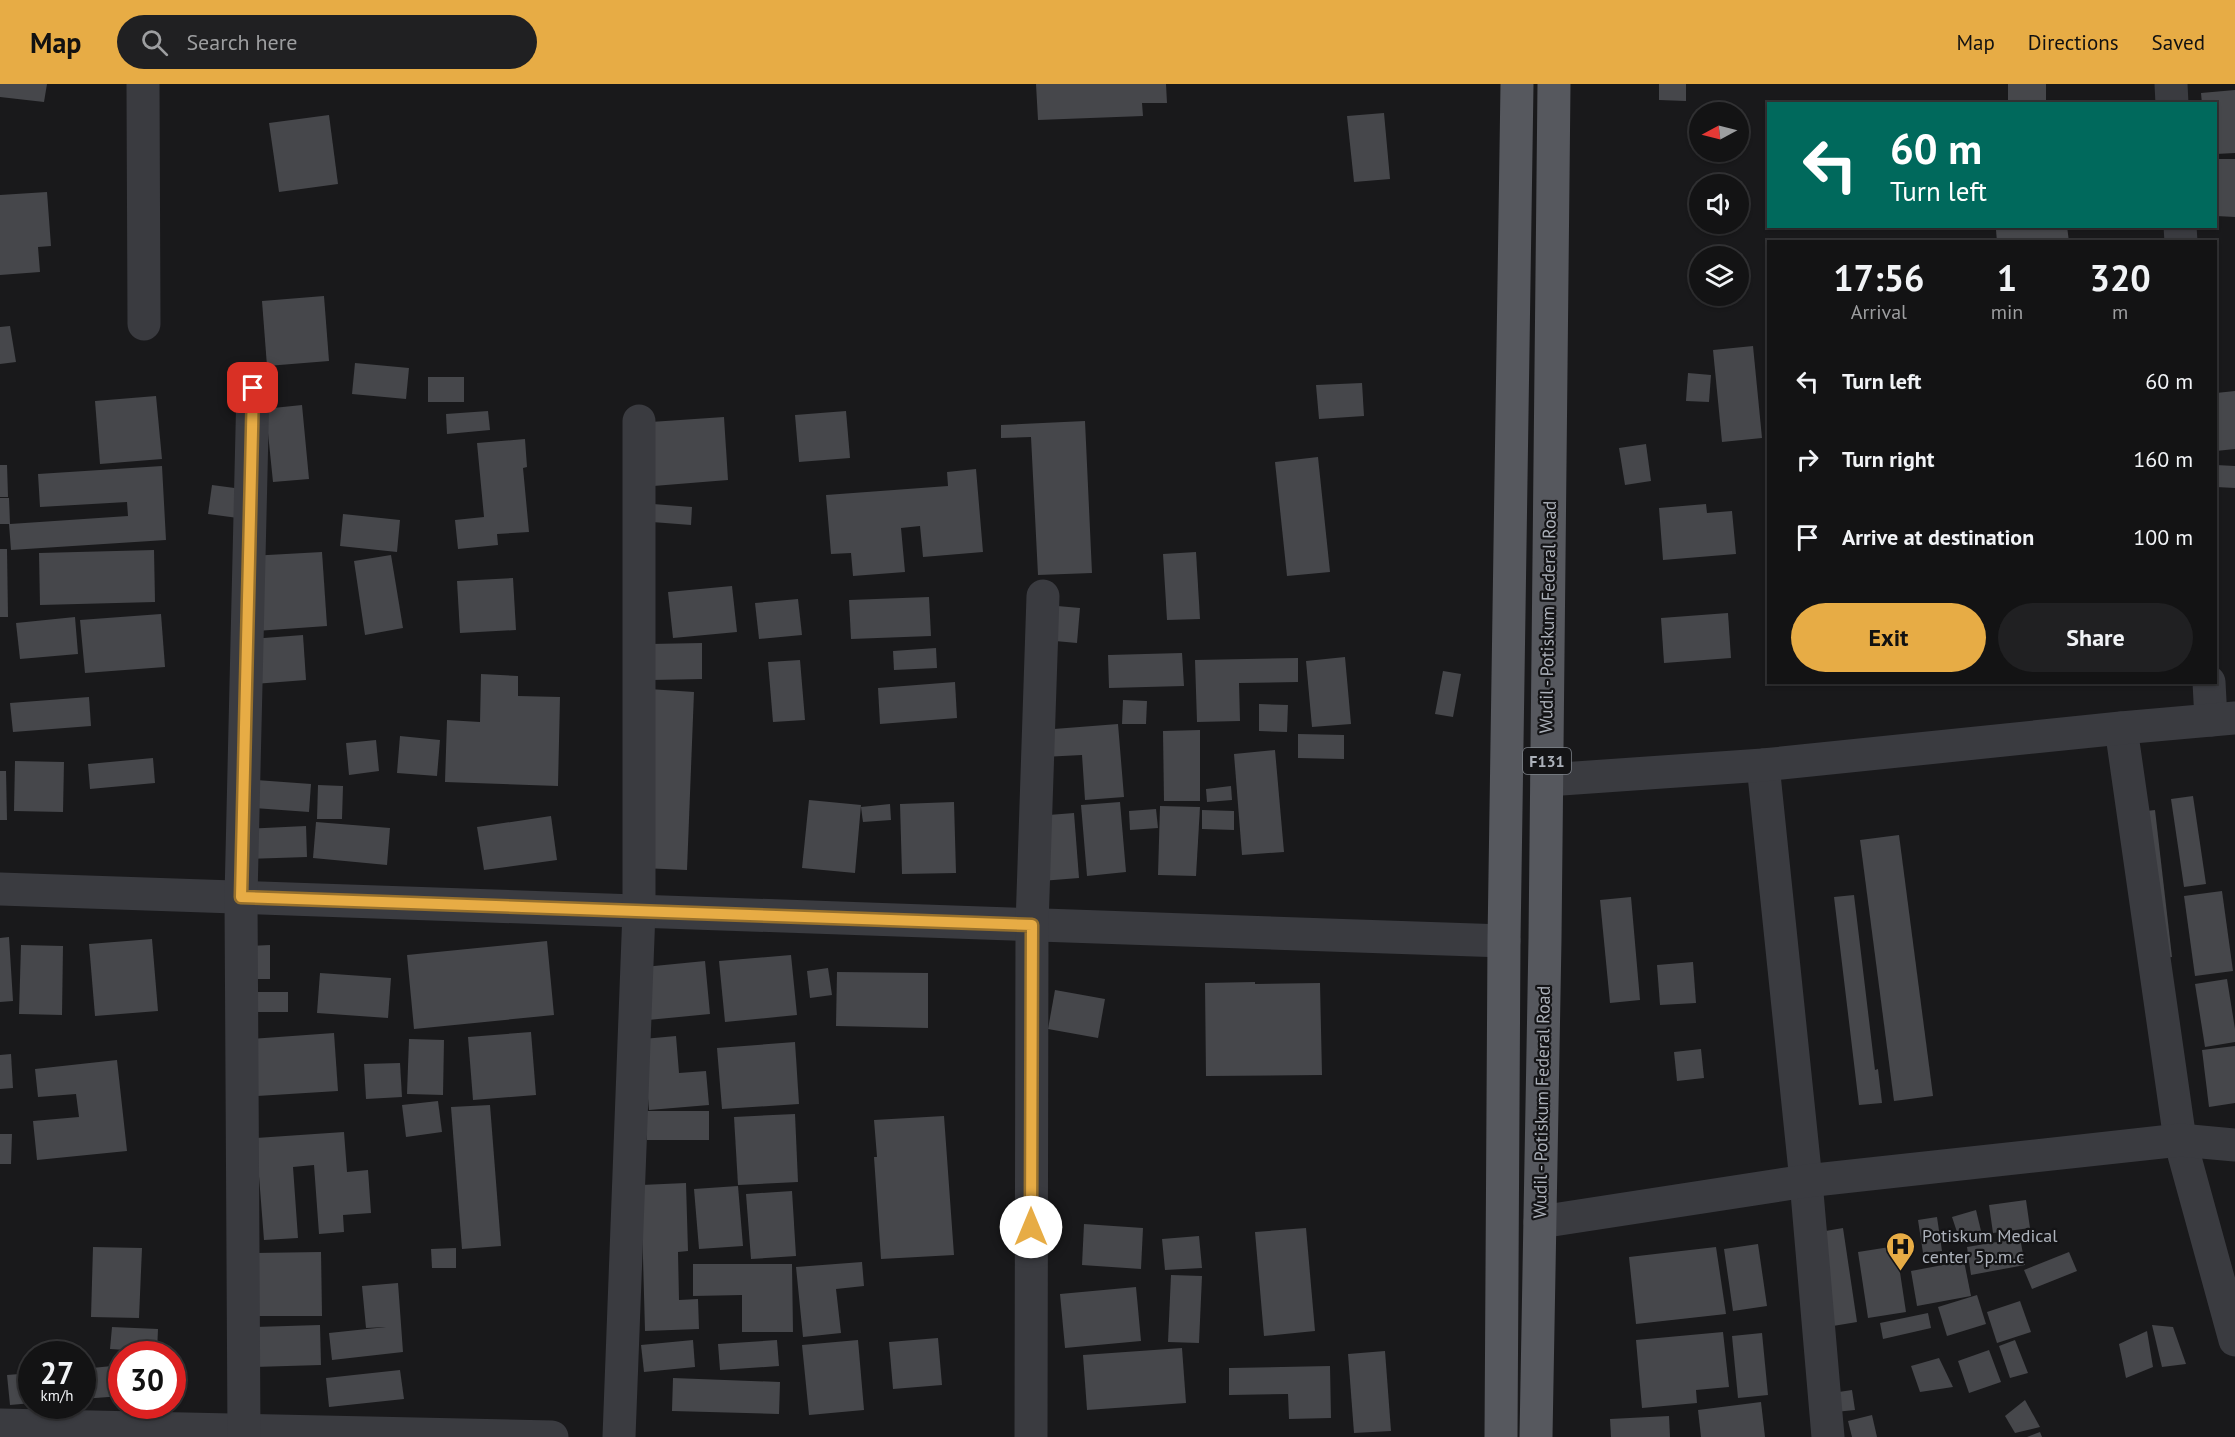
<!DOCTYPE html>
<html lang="en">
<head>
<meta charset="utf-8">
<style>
	body { margin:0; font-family:"PT Sans",sans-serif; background:#202022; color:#f1f3f6; height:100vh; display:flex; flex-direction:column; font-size:22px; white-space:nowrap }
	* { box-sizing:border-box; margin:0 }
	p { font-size:20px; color:#9d9ea0 }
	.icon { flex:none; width:33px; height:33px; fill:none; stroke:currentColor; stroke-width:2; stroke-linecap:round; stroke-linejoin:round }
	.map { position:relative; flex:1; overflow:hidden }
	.panel { position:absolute; left:1767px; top:156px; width:450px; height:444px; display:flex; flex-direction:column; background:#131314; border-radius:0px; box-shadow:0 2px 4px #0004,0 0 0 2px #323234 }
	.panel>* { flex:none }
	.top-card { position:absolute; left:1767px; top:18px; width:450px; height:126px; border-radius:0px; box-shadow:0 2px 4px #0004,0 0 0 2px #323234; background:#00695c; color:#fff; overflow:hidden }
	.needle { width:39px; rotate:263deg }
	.fabs { position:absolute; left:1689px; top:18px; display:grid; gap:12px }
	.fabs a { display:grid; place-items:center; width:60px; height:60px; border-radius:50%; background:#131314; box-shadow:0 2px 4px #0004,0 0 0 2px #323234; font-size:30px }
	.speed { position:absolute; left:18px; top:1257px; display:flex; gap:12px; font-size:30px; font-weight:700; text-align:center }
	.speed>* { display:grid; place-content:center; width:78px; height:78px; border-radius:50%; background:#131314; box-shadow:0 2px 4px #0004,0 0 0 2px #323234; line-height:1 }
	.speed small { font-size:15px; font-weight:400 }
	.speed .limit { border:9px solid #d22; background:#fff; color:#111 }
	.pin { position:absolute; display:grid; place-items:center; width:51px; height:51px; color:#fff; margin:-26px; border-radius:12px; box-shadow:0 3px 9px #0006 }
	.me { position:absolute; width:66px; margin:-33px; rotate:0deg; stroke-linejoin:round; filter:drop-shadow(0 0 4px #0008) }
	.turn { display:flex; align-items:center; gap:21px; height:126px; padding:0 24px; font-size:27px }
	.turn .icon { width:78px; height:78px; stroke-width:2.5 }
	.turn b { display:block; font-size:42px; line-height:51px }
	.eta { display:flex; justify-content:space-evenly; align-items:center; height:102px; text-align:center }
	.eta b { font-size:36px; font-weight:700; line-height:42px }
	.cta { display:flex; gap:12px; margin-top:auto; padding:12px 24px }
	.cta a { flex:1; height:69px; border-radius:36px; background:#e7ac45; color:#111; font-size:24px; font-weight:700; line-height:69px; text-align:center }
	.cta a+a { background:#202022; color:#f1f3f6 }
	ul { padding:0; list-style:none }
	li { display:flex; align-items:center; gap:18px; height:78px; padding:0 24px }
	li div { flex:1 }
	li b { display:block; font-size:22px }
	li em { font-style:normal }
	header { display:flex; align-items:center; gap:36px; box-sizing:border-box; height:84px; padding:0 30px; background:#e7ac45; color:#111 }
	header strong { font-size:28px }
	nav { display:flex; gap:33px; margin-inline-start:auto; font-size:21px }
	.search { width:420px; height:54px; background:#202022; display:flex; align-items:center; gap:15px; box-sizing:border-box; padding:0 21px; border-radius:33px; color:#9d9ea0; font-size:22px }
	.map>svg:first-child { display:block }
	.building { fill:#46474b }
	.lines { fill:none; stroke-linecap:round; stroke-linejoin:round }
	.minor { stroke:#3a3b40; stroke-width:33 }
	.tertiary { stroke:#3a3b40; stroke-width:33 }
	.primary { stroke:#56585e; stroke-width:33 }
	.route-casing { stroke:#96702d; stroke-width:15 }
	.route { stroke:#e7ac45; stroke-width:10 }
	.labels { text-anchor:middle; stroke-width:4.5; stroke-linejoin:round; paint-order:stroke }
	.shield { fill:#141416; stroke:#7e8289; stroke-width:1.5 }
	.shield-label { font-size:16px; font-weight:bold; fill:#acb1ba }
	.street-label { font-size:18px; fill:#acb1ba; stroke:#141416 }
	.poi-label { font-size:18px; fill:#acb1ba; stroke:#141416; text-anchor:start }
</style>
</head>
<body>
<header>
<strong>Map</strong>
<div class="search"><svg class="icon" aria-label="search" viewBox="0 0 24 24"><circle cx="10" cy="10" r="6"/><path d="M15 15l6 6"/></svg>Search here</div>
<nav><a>Map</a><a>Directions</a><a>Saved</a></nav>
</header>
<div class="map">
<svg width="2235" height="1353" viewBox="0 0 2235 1353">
	<rect width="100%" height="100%" fill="#19191b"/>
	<!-- building -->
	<g class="building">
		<path d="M0,0H47L44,18L0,13Z"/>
		<path d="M1036,0H1166L1167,19H1142L1143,32L1038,36Z"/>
		<path d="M1659,0H1686V17L1659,16Z"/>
		<rect x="2008" y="0" width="38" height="20"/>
		<path d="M2235,6V69L2216,70V20H2202L2201,9Z"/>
		<path d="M1384,29L1390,95L1354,98L1347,32Z"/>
		<path d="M329,31L338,100L279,108L269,39Z"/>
		<path d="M2216,75H2235V133L2216,132Z"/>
		<path d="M47,108L51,162L38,163L40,188L0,191V111Z"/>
		<path d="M2042,142H2067L2069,158H1997L1996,146Z"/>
		<path d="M324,212L329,277L267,282L262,217Z"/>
		<path d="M10,242L16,278L0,280V243Z"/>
		<path d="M1753,262L1762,354L1722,358L1713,266Z"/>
		<path d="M355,279L409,284L406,315L352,310Z"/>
		<path d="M1688,289L1711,291L1709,318L1686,317Z"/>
		<rect x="428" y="293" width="36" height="25"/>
		<path d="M1362,299L1364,332L1319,335L1316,301Z"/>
		<path d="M2235,307V365L2216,367V309Z"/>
		<path d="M156,312L162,375L100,380L95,317Z"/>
		<path d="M302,321L309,395L273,398L268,349L243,327Z"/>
		<path d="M488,327L490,346L447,350L446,330Z"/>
		<path d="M846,327L850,374L799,378L795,331Z"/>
		<path d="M724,333L728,396L641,403L636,339Z"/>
		<path d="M1085,337L1092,489L1038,491L1031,353L1001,354V341Z"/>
		<path d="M525,355L527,383L523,384L529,448L497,450L498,461L458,465L455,436L484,433L477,359Z"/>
		<path d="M1646,360L1651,397L1625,401L1619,364Z"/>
		<path d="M1318,373L1330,488L1287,492L1275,378Z"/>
		<path d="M0,381H7L8,413H0Z"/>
		<path d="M2216,381L2235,382V404L2216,403Z"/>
		<path d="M162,382L166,456L11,466L9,440H0V414H9L10,440L128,432L127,418L40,423L38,390Z"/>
		<path d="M976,385L983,468L923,473L920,442L901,444L905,488L853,492L851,469L831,470L826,411L948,402L947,388Z"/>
		<path d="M212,401L242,405L238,434L208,430Z"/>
		<path d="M653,420L692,423L691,441L652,438Z"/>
		<path d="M1706,420L1707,429L1732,427L1736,470L1663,476L1659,424Z"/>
		<path d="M343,430L400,436L397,468L340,462Z"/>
		<path d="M0,465H7L8,533H0Z"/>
		<path d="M154,466L155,518L40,521L39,469Z"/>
		<path d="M322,468L327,542L256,547L251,472Z"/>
		<path d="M1196,468L1200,535L1167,536L1163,470Z"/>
		<path d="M391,471L403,544L365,551L354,477Z"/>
		<path d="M513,494L516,546L460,549L457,497Z"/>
		<path d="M732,502L737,548L673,554L668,508Z"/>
		<path d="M929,513L931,552L851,555L849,516Z"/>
		<path d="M798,515L802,551L759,555L755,519Z"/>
		<path d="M1046,521L1080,524L1077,559L1044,556Z"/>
		<path d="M1728,529L1731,574L1664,579L1661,534Z"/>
		<path d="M161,530L165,583L85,589L80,536Z"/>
		<path d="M75,533L78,570L20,575L16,539Z"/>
		<path d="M303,551L306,596L254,600L250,555Z"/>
		<path d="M702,559V595L651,596L650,560Z"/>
		<path d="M936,564L937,584L894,586L893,567Z"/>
		<path d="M1182,569L1184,602L1109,604L1108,571Z"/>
		<path d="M1345,573L1351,640L1312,643L1306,577Z"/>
		<path d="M1298,574V598L1239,599L1240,637L1197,638L1195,576Z"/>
		<path d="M800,576L805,636L773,638L768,578Z"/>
		<path d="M1443,587L1461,590L1453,633L1435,630Z"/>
		<path d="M481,590L518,592V612L560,613L558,702L445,698L447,636L480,638Z"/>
		<path d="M955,598L957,634L880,640L878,604Z"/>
		<path d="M649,605L694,608L687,786L642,784Z"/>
		<path d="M89,613L91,642L13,648L10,619Z"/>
		<path d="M1123,616L1147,617L1146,640H1122Z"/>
		<path d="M1259,620L1288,621L1287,648L1259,647Z"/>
		<path d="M1118,640L1124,713L1085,716L1082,671L1043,673L1041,646Z"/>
		<path d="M1200,646V717H1164L1163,647Z"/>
		<path d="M1298,650L1344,651V675L1298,674Z"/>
		<path d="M400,652L440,656L437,692L397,689Z"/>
		<path d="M376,656L379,687L349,691L346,659Z"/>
		<path d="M1275,666L1284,768L1242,771L1234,670Z"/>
		<path d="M153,674L155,699L90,705L88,680Z"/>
		<path d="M15,677L64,678L63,728L14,727Z"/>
		<path d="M0,687H6L7,736H0Z"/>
		<path d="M256,696L311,700L309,728L254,724Z"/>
		<path d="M318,701L343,702L342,735H317Z"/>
		<path d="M1231,702L1232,716L1207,718L1206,705Z"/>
		<path d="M2193,712L2206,800L2184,803L2171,715Z"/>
		<path d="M809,716L861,721L855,789L802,784Z"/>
		<path d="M954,718L956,789L902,790L900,720Z"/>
		<path d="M1120,718L1126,788L1087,792L1081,721Z"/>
		<path d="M890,720L891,736L863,738L861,723Z"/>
		<path d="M1160,722L1200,723L1196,792L1158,791Z"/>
		<path d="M1156,725L1158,744L1130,746L1129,727Z"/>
		<path d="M1202,726L1234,727V746L1202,745Z"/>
		<path d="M2155,726L2172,873L2155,875L2138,728Z"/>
		<path d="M1074,729L1079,794L1041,797L1036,732Z"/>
		<path d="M551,732L557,776L484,786L477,743Z"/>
		<path d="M316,738L390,744L387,781L313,774Z"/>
		<path d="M306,742L307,773L246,775L245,745Z"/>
		<path d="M1899,751L1933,1012L1894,1017L1860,756Z"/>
		<path d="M2222,807L2233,887L2195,892L2184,812Z"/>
		<path d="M1854,811L1875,986L1878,985L1882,1019L1859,1021L1834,813Z"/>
		<path d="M1631,813L1640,916L1610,919L1600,816Z"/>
		<path d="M9,853L13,917L0,918V854Z"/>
		<path d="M152,855L158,927L95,932L89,860Z"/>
		<path d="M547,857L554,931L414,945L407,871Z"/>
		<path d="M21,861L63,862L62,931L19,930Z"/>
		<path d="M270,861V895H251L250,862Z"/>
		<path d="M791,871L797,931L725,938L719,877Z"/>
		<path d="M705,877L710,930L648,936L644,883Z"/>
		<path d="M1693,878L1696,919L1660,921L1657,881Z"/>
		<path d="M828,884L832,911L810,914L807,887Z"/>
		<path d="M837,888L928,889V944L836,942Z"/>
		<path d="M320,889L391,894L388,934L317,929Z"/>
		<path d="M2227,895L2235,945V958L2205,963L2195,900Z"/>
		<path d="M1255,898V900L1320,899L1322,991L1206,992L1205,899Z"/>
		<path d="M1055,906L1105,915L1098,954L1048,945Z"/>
		<path d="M252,908H288V928H253Z"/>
		<path d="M531,948L536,1011L473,1016L468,953Z"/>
		<path d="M334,949L338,1007L257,1012L252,955Z"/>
		<path d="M676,952L679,989L706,987L709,1021L649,1026L643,955Z"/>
		<path d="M409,955L444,956L443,1011L407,1010Z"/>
		<path d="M795,958L799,1020L722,1025L717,964Z"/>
		<path d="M2235,962V1019L2209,1023L2202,966Z"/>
		<path d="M1701,965L1704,994L1677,997L1674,968Z"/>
		<path d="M11,970L13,1004L0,1005V971Z"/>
		<path d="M117,976L127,1067L37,1076L33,1037L79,1033L76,1010L38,1013L35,985Z"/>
		<path d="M400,979L402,1013L366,1015L364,980Z"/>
		<path d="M438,1017L442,1048L406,1053L402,1021Z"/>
		<path d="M490,1021L501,1162L462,1165L451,1023Z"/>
		<rect x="647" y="1027" width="62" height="29"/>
		<path d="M795,1030L798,1098L738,1101L734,1033Z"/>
		<path d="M944,1032L954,1171L881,1175L874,1073H877L874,1036Z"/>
		<path d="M344,1048L347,1088L368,1086L371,1129L343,1131L344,1148L319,1150L314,1081L293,1083L298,1154L264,1156L256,1054Z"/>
		<path d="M0,1050H12L11,1080H0Z"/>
		<path d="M686,1099L688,1167L678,1168L679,1216L698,1215L699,1245L645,1247L641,1101Z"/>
		<path d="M738,1102L743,1162L699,1165L694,1105Z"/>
		<path d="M792,1107L796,1172L751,1175L746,1110Z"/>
		<path d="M2026,1116L2030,1144L1993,1149L1989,1121Z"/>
		<path d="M1976,1126L1982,1151L1960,1157L1952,1133Z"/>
		<path d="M1937,1133L1942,1167L1923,1169L1918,1136Z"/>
		<path d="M1084,1140L1143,1144L1141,1185L1082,1181Z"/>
		<path d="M1306,1144L1315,1247L1264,1252L1255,1148Z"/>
		<path d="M1843,1144L1857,1238L1827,1243L1814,1149Z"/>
		<path d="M1199,1152L1202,1184L1165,1186L1162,1155Z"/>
		<path d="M2020,1154L2025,1181L1971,1191L1967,1163Z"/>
		<path d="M1758,1160L1767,1222L1733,1227L1724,1165Z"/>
		<path d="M1896,1162L1906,1228L1868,1234L1858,1168Z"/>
		<path d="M93,1163L142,1164L139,1234L91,1233Z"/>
		<path d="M1716,1163L1726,1230L1636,1240L1629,1173Z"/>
		<path d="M456,1164V1184H432L431,1165Z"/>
		<path d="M321,1168L322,1232H255L254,1169Z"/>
		<path d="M2069,1168L2077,1187L2032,1205L2024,1186Z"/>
		<path d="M1964,1177L1971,1212L1917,1222L1911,1187Z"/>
		<path d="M862,1178L864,1202L836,1205L841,1249L803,1253L796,1183Z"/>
		<path d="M693,1180H792L793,1248H742V1211L693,1212Z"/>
		<path d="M1171,1191L1202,1192L1199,1259L1168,1258Z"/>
		<path d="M398,1199L403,1268L332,1276L329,1249L386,1243L366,1244L362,1202Z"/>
		<path d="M1136,1203L1141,1257L1065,1264L1060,1210Z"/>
		<path d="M1977,1211L1986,1240L1947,1252L1938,1223Z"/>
		<path d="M2020,1217L2031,1248L1997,1259L1987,1228Z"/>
		<path d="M1928,1229L1931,1244L1883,1255L1880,1239Z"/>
		<path d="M320,1241L321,1281L253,1283L251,1243Z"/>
		<path d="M2152,1241L2173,1243L2186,1280L2162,1283Z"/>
		<path d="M112,1243L158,1245L157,1268L110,1265Z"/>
		<path d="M2147,1247L2153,1283L2126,1294L2119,1260Z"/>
		<path d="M1723,1248L1729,1303L1696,1306L1697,1319L1642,1324L1636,1256Z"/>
		<path d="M1762,1249L1768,1311L1738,1314L1732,1252Z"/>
		<path d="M938,1254L942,1301L893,1305L889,1258Z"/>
		<path d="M693,1256L695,1283L644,1288L641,1261Z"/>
		<path d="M777,1256L779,1282L720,1286L718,1260Z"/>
		<path d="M858,1256L864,1326L809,1331L802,1261Z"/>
		<path d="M2015,1256L2028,1289L2010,1294L1999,1262Z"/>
		<path d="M1182,1264L1186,1319L1087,1326L1083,1271Z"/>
		<path d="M1989,1266L2001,1298L1969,1309L1958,1277Z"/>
		<path d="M1385,1267L1391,1347L1354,1349L1348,1270Z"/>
		<path d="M1939,1274L1953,1303L1920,1308L1911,1282Z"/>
		<path d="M122,1281V1312L82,1315V1285Z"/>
		<path d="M1330,1282L1331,1334L1289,1335L1288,1310L1229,1311V1284Z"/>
		<path d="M400,1286L404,1315L329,1323L326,1294Z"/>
		<path d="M32,1289V1319L10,1321L7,1291Z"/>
		<path d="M673,1294L780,1298L779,1330L672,1327Z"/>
		<path d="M1852,1306L1855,1326L1835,1328L1832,1309Z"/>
		<path d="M2025,1316L2040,1343L2015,1349L2005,1332Z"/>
		<path d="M1761,1318L1765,1353H1701L1698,1326Z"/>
		<path d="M1872,1331L1877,1353H1852L1848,1337Z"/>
		<path d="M1669,1332L1670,1353H1611L1610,1335Z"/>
		<path d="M2040,1348L2042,1353H2027Z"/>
	</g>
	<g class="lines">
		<!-- minor -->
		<g class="minor">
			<path d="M143,0L144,240"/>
			<path d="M2171,0L2172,20"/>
			<path d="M2180,142L2181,158"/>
			<path d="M2209,598L2211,636"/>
			<path d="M2121,644L2180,1056L2235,1256"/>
			<path d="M1763,681L1806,1097L1828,1353"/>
			<path d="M0,805L1504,857"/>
			<path d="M1540,1138L1806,1097L2180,1056L2235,1061"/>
			<path d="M0,1341L552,1353"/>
			<path d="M244,1353L241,813L253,304"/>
			<path d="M619,1353L639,827V337"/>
			<path d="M1031,1353L1032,841L1043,512"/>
		</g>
		<!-- tertiary -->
		<path class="tertiary" d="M1547,696L1763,681L2121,644L2235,634"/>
		<!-- primary -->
		<g class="primary">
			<path d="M1501,1353L1504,857L1517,0"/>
			<path d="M1536,1353L1545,855L1554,0"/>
		</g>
	</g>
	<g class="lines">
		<defs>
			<path id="route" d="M253,304L241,813L1032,841L1031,1143"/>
		</defs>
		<!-- route casing -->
		<use href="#route" class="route-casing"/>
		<!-- route -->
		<use href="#route" class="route"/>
	</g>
	<!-- icons -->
	<defs>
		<symbol id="hospital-pin" viewBox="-11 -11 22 30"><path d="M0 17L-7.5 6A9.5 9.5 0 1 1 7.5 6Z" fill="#e7ac45" stroke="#141416"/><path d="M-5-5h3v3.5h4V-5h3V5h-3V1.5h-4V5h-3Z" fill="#111"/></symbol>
	</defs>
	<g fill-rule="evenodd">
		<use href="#hospital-pin" x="1884" y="1146" width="33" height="45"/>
	</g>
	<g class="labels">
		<!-- shield labels -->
		<rect class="shield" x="1523" y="664" width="48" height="26" rx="4.5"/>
		<g class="shield-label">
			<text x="1547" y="683">F131</text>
		</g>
		<!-- street labels -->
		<g class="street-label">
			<text transform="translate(1548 533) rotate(-89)" y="6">Wudil - Potiskum Federal Road</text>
			<text transform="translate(1542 1018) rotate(-89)" y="6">Wudil - Potiskum Federal Road</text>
		</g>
		<!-- poi labels -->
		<g class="poi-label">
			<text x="1922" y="1158">Potiskum Medical<tspan x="1922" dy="21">center 5p.m.c</tspan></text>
		</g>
	</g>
</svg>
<div class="fabs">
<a><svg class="needle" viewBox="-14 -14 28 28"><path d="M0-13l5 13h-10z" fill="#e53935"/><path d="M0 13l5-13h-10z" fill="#9d9ea0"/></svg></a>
<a><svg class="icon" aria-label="sound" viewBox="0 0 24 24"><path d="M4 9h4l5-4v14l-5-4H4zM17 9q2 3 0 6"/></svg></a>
<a><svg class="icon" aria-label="layers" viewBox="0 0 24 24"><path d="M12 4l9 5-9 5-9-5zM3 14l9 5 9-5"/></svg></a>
</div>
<div class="speed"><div>27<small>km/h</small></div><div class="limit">30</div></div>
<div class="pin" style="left:253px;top:304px;background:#d93025"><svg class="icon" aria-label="arrive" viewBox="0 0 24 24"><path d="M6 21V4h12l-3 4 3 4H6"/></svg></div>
<svg class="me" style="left:1031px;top:1143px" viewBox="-20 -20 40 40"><circle r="19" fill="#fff"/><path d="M0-13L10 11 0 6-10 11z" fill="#e7ac45"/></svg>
<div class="top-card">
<div class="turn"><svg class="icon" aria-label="left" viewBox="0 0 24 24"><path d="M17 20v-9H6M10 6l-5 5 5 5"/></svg><div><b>60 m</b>Turn left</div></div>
</div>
<section class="panel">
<div class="eta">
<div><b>17:56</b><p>Arrival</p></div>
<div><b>1</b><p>min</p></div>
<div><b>320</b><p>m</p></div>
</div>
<ul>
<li><svg class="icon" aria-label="left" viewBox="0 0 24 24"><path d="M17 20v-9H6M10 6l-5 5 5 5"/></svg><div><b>Turn left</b></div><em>60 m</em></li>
<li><svg class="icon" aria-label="right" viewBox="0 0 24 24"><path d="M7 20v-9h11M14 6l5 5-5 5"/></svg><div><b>Turn right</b></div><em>160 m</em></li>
<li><svg class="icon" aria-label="arrive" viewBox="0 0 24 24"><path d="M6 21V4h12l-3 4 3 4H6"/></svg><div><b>Arrive at destination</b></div><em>100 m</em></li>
</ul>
<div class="cta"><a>Exit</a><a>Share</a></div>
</section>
</div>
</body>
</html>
